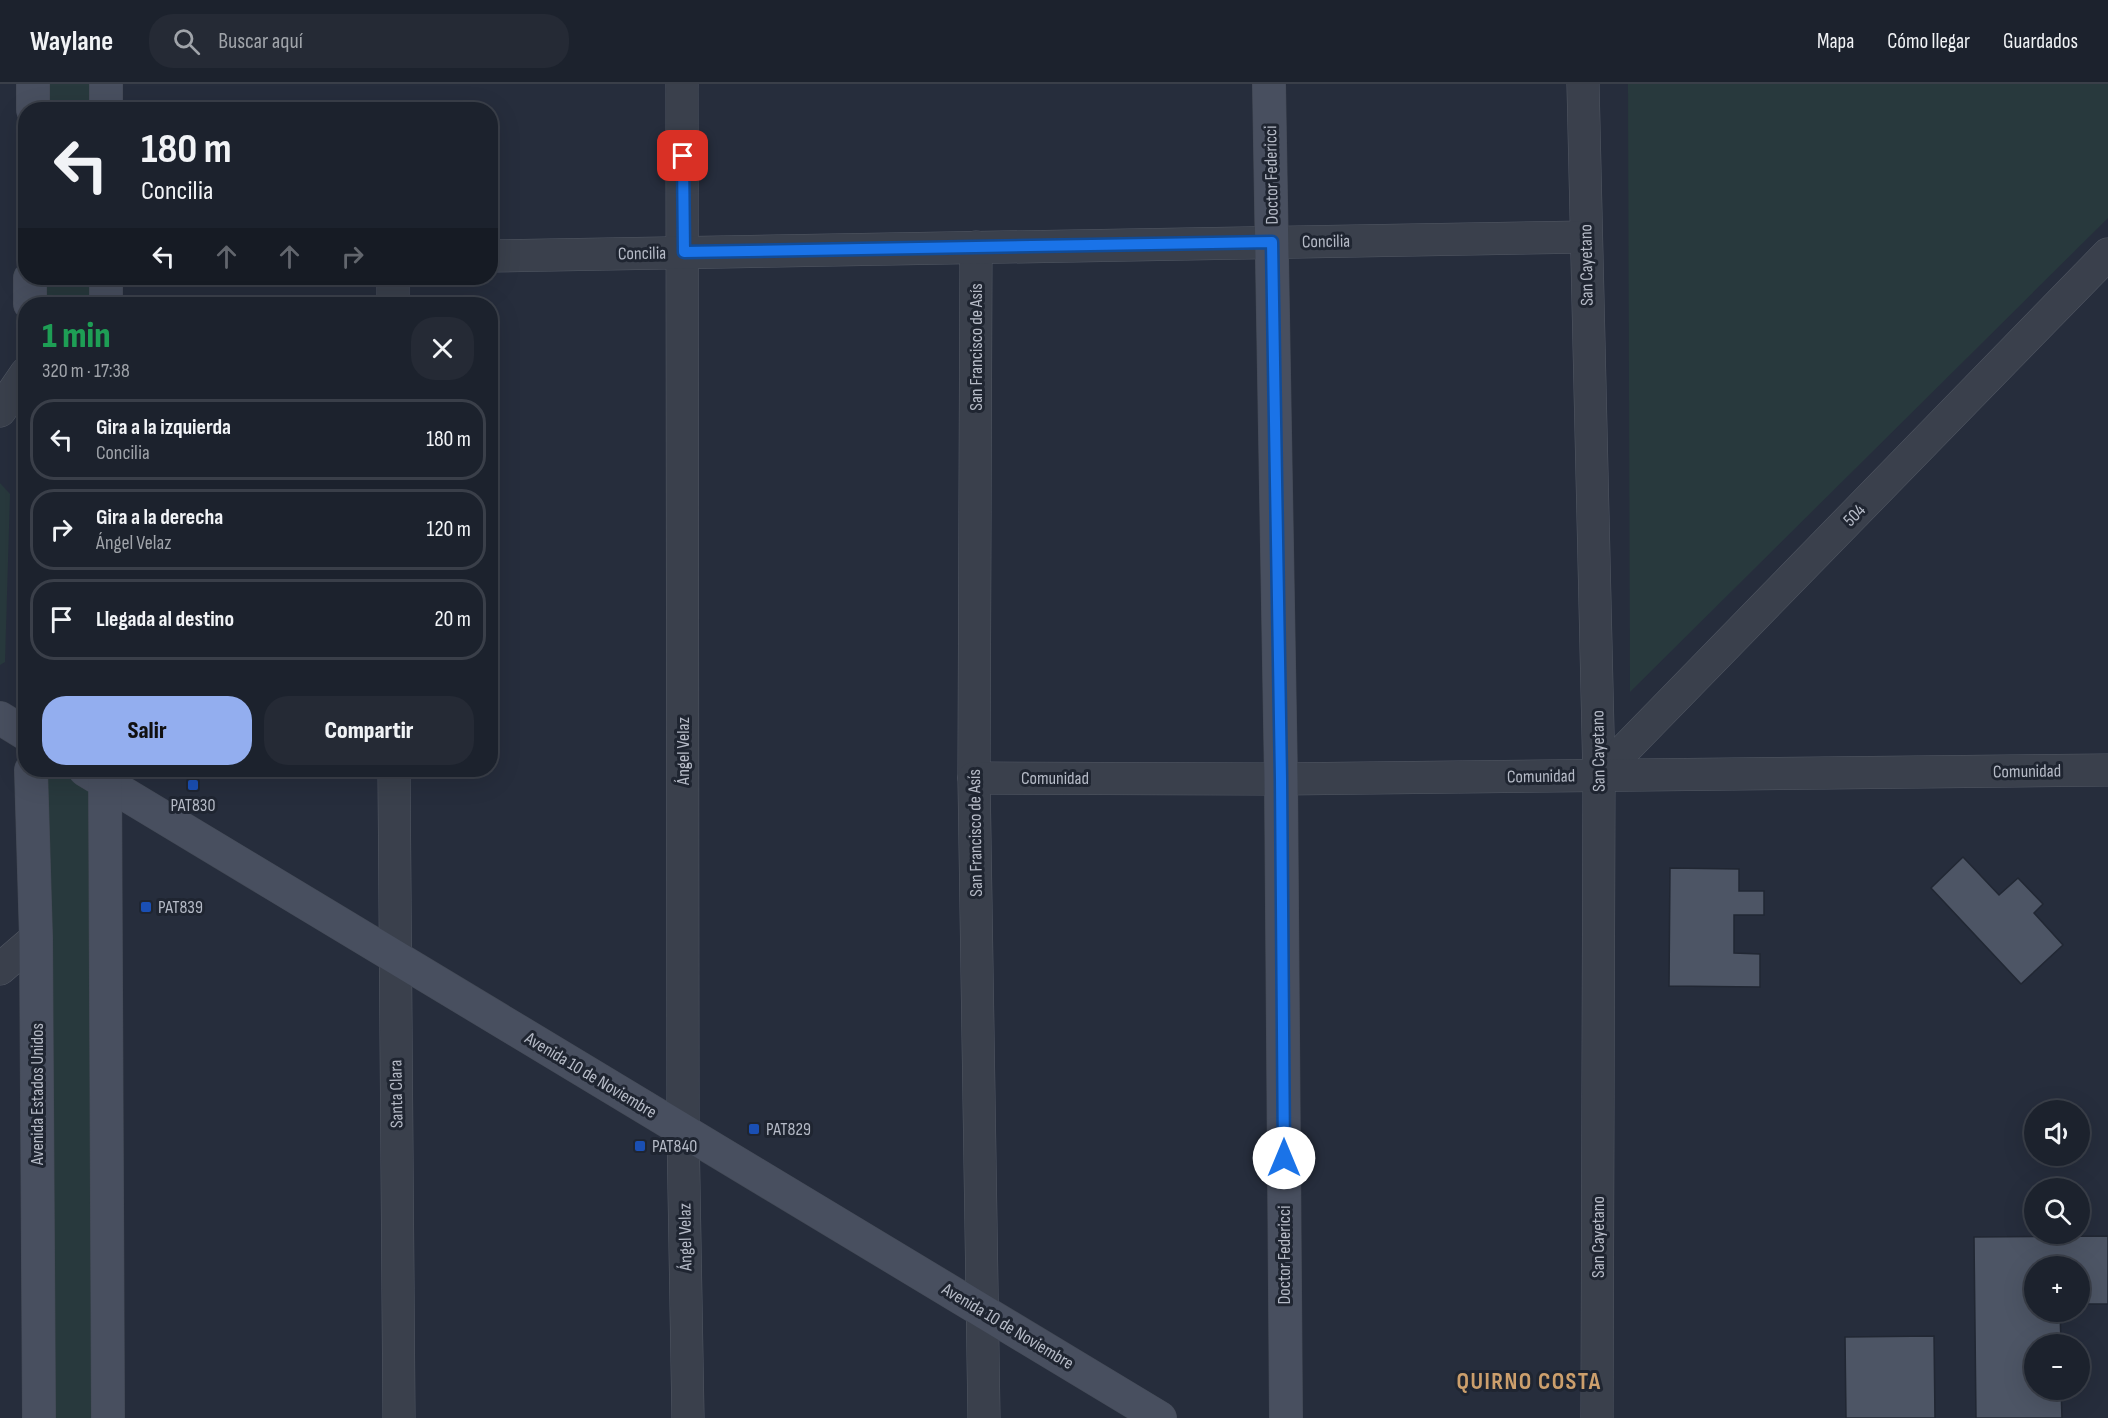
<!DOCTYPE html>
<html lang="es">
<head>
<meta charset="utf-8">
<style>
	body { margin:0; font-family:"Sofia Sans Condensed",sans-serif; background:#252a35; color:#f1f3f6; height:100vh; display:flex; flex-direction:column; font-size:22px; white-space:nowrap }
	* { box-sizing:border-box; margin:0 }
	p { font-size:20px; color:#a0a4aa }
	.icon { flex:none; width:33px; height:33px; fill:none; stroke:currentColor; stroke-width:2; stroke-linecap:round; stroke-linejoin:round }
	.map { position:relative; flex:1; overflow:hidden }
	.sheet { position:absolute; left:18px; top:213px; width:480px; height:480px; display:flex; flex-direction:column; background:#1c222d; border-radius:24px; box-shadow:0 6px 24px #0002,0 0 0 2px #3a3f49 }
	.sheet>* { flex:none }
	.hud { position:absolute; left:18px; top:18px; width:480px; height:183px; border-radius:24px; box-shadow:0 6px 24px #0002,0 0 0 2px #3a3f49; background:#1c222d; color:#f1f3f6; overflow:hidden }
	.buttons { position:absolute; left:2024px; top:1016px; display:grid; gap:12px }
	.buttons a { display:grid; place-items:center; width:66px; height:66px; border-radius:50%; background:#1c222d; box-shadow:0 6px 24px #0002,0 0 0 2px #3a3f49; font-size:30px }
	.pin { position:absolute; display:grid; place-items:center; width:51px; height:51px; color:#fff; margin:-26px; border-radius:12px; box-shadow:0 3px 9px #0006 }
	.me { position:absolute; width:66px; margin:-33px; rotate:0deg; stroke-linejoin:round; filter:drop-shadow(0 0 4px #0008) }
	.turn { display:flex; align-items:center; gap:21px; height:126px; padding:0 24px; font-size:27px }
	.turn .icon { width:78px; height:78px; stroke-width:2.5 }
	.turn b { display:block; font-size:42px; line-height:51px }
	.lanes { display:flex; align-items:center; height:57px; padding:0 24px; background:#0003; justify-content:center; gap:30px; direction:ltr }
	.lanes .off { opacity:.35 }
	.round { display:grid; place-items:center; flex:none; width:63px; height:63px; border-radius:24px; background:#252a35 }
	.headline { display:flex; align-items:center; justify-content:space-between; height:102px; padding:0 24px }
	h1 { font-size:36px; font-weight:800; line-height:45px; color:#1e9e55 }
	.cta { display:flex; gap:12px; margin-top:auto; padding:12px 24px }
	.cta a { flex:1; height:69px; border-radius:24px; background:#93aeef; color:#111; font-size:24px; font-weight:800; line-height:69px; text-align:center }
	.cta a+a { background:#252a35; color:#f1f3f6 }
	ul { padding:0; list-style:none }
	li { display:flex; align-items:center; gap:18px; height:81px; margin:0 12px 9px; padding:0 12px; border:3px solid #3a3f49; border-radius:24px }
	li div { flex:1 }
	li b { display:block; font-size:22px }
	li em { font-style:normal }
	header { display:flex; align-items:center; gap:36px; box-sizing:border-box; height:84px; padding:0 30px; background:#1c222d; border-bottom:2px solid #3a3f49 }
	header strong { font-size:28px }
	nav { display:flex; gap:33px; margin-inline-start:auto; font-size:21px }
	.search { width:420px; height:54px; background:#252a35; display:flex; align-items:center; gap:15px; box-sizing:border-box; padding:0 21px; border-radius:24px; color:#a0a4aa; font-size:22px }
	.map>svg:first-child { display:block }
	.green { fill:#28393d }
	.building { fill:#4d5565; stroke:#212733; stroke-width:1.5 }
	.lines { fill:none; stroke-linecap:round; stroke-linejoin:round }
	.street-casing { stroke:#525864; stroke-width:33 }
	.secondary-casing { stroke:#434955; stroke-width:34 }
	.street { stroke:#3a404c; stroke-width:32 }
	.secondary { stroke:#484f5f; stroke-width:33 }
	.route-casing { stroke:#114b97; stroke-width:15 }
	.route { stroke:#1a73e8; stroke-width:10 }
	.transit-dot { fill:#1a4fb4; stroke:#1f2531; stroke-width:2 }
	.labels { text-anchor:middle; stroke-width:6; stroke-linejoin:round; paint-order:stroke }
	.street-label { font-size:18px; fill:#b6bbc7; stroke:#1f2531 }
	.poi-label { font-size:18px; fill:#b6bbc7; stroke:#1f2531; text-anchor:start }
	.district-label { font-size:24px; font-weight:bold; letter-spacing:1.5px; fill:#cc9f6c; stroke:#1f2531 }
</style>
</head>
<body>
<header>
<strong>Waylane</strong>
<div class="search"><svg class="icon" aria-label="search" viewBox="0 0 24 24"><circle cx="10" cy="10" r="6"/><path d="M15 15l6 6"/></svg>Buscar aquí</div>
<nav><a>Mapa</a><a>Cómo llegar</a><a>Guardados</a></nav>
</header>
<div class="map">
<svg width="2108" height="1334" viewBox="0 0 2108 1334">
	<rect width="100%" height="100%" fill="#262d3c"/>
	<!-- green -->
	<g class="green">
		<path d="M33,0H106V25L33,26Z"/>
		<path d="M1628,0H2108V134L1630,608Z"/>
		<rect x="30" y="194" width="76" height="26"/>
		<path d="M0,399L10,410L5,578L0,581Z"/>
		<path d="M31,686H105L108,1334H39Z"/>
	</g>
	<!-- building -->
	<g class="building">
		<path d="M1963,773L1999,811L2018,794L2043,820L2034,829L2063,861L2021,900L1931,804Z"/>
		<path d="M1670,784L1739,785V807H1764V831H1734V869L1760,870V903L1669,902Z"/>
		<path d="M2108,1152V1220H2079V1182H2034V1227H2060L2061,1260H2034V1305H2061L2062,1334H1976L1974,1153Z"/>
		<path d="M1934,1252L1935,1334H1846L1845,1253Z"/>
	</g>
	<g class="lines">
		<defs>
			<g id="street">
				<path d="M682,0L683,1046L688,1334"/>
				<path d="M1583,0L1599,692L1597,1334"/>
				<path d="M976,163L974,694L984,1334"/>
				<path d="M490,172L1586,153"/>
				<path d="M393,194V220"/>
				<path d="M0,327L26,289"/>
				<path d="M394,686L399,1334"/>
				<path d="M1599,692L2108,170"/>
				<path d="M974,694L1281,695L2108,686"/>
				<path d="M0,885L36,854"/>
			</g>
			<g id="secondary">
				<path d="M1269,0L1281,695L1286,1334"/>
				<path d="M33,26V0"/>
				<path d="M106,26V0"/>
				<path d="M30,220V194"/>
				<path d="M106,220V194"/>
				<path d="M0,634L26,650"/>
				<path d="M31,686L36,854L39,1334"/>
				<path d="M85,686L1160,1334"/>
				<path d="M105,686L108,1334"/>
			</g>
		</defs>
		<!-- street casing -->
		<use href="#street" class="street-casing"/>
		<!-- secondary casing -->
		<use href="#secondary" class="secondary-casing"/>
		<!-- street -->
		<use href="#street" class="street"/>
		<!-- secondary -->
		<use href="#secondary" class="secondary"/>
	</g>
	<g class="lines">
		<defs>
			<path id="route" d="M683,72L684,168L1272,158L1281,695L1284,1074"/>
		</defs>
		<!-- route casing -->
		<use href="#route" class="route-casing"/>
		<!-- route -->
		<use href="#route" class="route"/>
	</g>
	<!-- markers -->
	<g class="transit-dot">
		<rect x="187" y="695" width="12" height="12" rx="3"/>
		<rect x="140" y="817" width="12" height="12" rx="3"/>
		<rect x="748" y="1039" width="12" height="12" rx="3"/>
		<rect x="634" y="1056" width="12" height="12" rx="3"/>
	</g>
	<g class="labels">
		<!-- street labels -->
		<g class="street-label">
			<text transform="translate(1271 91) rotate(-91)" y="6">Doctor Federicci</text>
			<text transform="translate(1326 157) rotate(-1)" y="6">Concilia</text>
			<text transform="translate(642 169) rotate(-1)" y="6">Concilia</text>
			<text transform="translate(1586 181) rotate(-91)" y="6">San Cayetano</text>
			<text transform="translate(976 263) rotate(-90)" y="6">San Francisco de Asís</text>
			<text transform="translate(1854 431) rotate(-46)" y="6">504</text>
			<text transform="translate(683 667) rotate(-90)" y="6">Ángel Velaz</text>
			<text transform="translate(1598 667) rotate(-91)" y="6">San Cayetano</text>
			<text transform="translate(2027 687) rotate(-1)" y="6">Comunidad</text>
			<text transform="translate(1541 692) rotate(-1)" y="6">Comunidad</text>
			<text x="1055" y="700">Comunidad</text>
			<text transform="translate(975 749) rotate(-91)" y="6">San Francisco de Asís</text>
			<text transform="translate(591 991) rotate(31)" y="6">Avenida 10 de Noviembre</text>
			<text transform="translate(37 1010) rotate(-90)" y="6">Avenida Estados Unidos</text>
			<text transform="translate(396 1010) rotate(-91)" y="6">Santa Clara</text>
			<text transform="translate(685 1153) rotate(-91)" y="6">Ángel Velaz</text>
			<text transform="translate(1598 1153) rotate(-90)" y="6">San Cayetano</text>
			<text transform="translate(1284 1171) rotate(-90)" y="6">Doctor Federicci</text>
			<text transform="translate(1008 1242) rotate(31)" y="6">Avenida 10 de Noviembre</text>
		</g>
		<!-- poi labels -->
		<g class="poi-label">
			<text x="193" y="727" text-anchor="middle">PAT830</text>
			<text x="158" y="829">PAT839</text>
			<text x="766" y="1051">PAT829</text>
			<text x="652" y="1068">PAT840</text>
		</g>
		<!-- district labels -->
		<g class="district-label">
			<text x="1529" y="1305">QUIRNO COSTA</text>
		</g>
	</g>
</svg>
<div class="buttons">
<a><svg class="icon" aria-label="sound" viewBox="0 0 24 24"><path d="M4 9h4l5-4v14l-5-4H4zM17 9q2 3 0 6"/></svg></a>
<a><svg class="icon" aria-label="search" viewBox="0 0 24 24"><circle cx="10" cy="10" r="6"/><path d="M15 15l6 6"/></svg></a>
<a>+</a>
<a>−</a>
</div>
<div class="pin" style="left:683px;top:72px;background:#d93025"><svg class="icon" aria-label="arrive" viewBox="0 0 24 24"><path d="M6 21V4h12l-3 4 3 4H6"/></svg></div>
<svg class="me" style="left:1284px;top:1074px" viewBox="-20 -20 40 40"><circle r="19" fill="#fff"/><path d="M0-13L10 11 0 6-10 11z" fill="#1a73e8"/></svg>
<div class="hud">
<div class="turn"><svg class="icon" aria-label="left" viewBox="0 0 24 24"><path d="M17 20v-9H6M10 6l-5 5 5 5"/></svg><div><b>180 m</b>Concilia</div></div>
<div class="lanes"><svg class="icon" aria-label="left" viewBox="0 0 24 24"><path d="M17 20v-9H6M10 6l-5 5 5 5"/></svg><svg class="icon off" aria-label="ahead" viewBox="0 0 24 24"><path d="M12 20V5M6 11l6-6 6 6"/></svg><svg class="icon off" aria-label="ahead" viewBox="0 0 24 24"><path d="M12 20V5M6 11l6-6 6 6"/></svg><svg class="icon off" aria-label="right" viewBox="0 0 24 24"><path d="M7 20v-9h11M14 6l5 5-5 5"/></svg></div>
</div>
<section class="sheet">
<div class="headline"><div><h1>1 min</h1><p>320 m · 17:38</p></div><a class="round"><svg class="icon" aria-label="close" viewBox="0 0 24 24"><path d="M6 6l12 12M18 6L6 18"/></svg></a></div>
<ul>
<li><svg class="icon" aria-label="left" viewBox="0 0 24 24"><path d="M17 20v-9H6M10 6l-5 5 5 5"/></svg><div><b>Gira a la izquierda</b><p>Concilia</p></div><em>180 m</em></li>
<li><svg class="icon" aria-label="right" viewBox="0 0 24 24"><path d="M7 20v-9h11M14 6l5 5-5 5"/></svg><div><b>Gira a la derecha</b><p>Ángel Velaz</p></div><em>120 m</em></li>
<li><svg class="icon" aria-label="arrive" viewBox="0 0 24 24"><path d="M6 21V4h12l-3 4 3 4H6"/></svg><div><b>Llegada al destino</b></div><em>20 m</em></li>
</ul>
<div class="cta"><a>Salir</a><a>Compartir</a></div>
</section>
</div>
</body>
</html>
